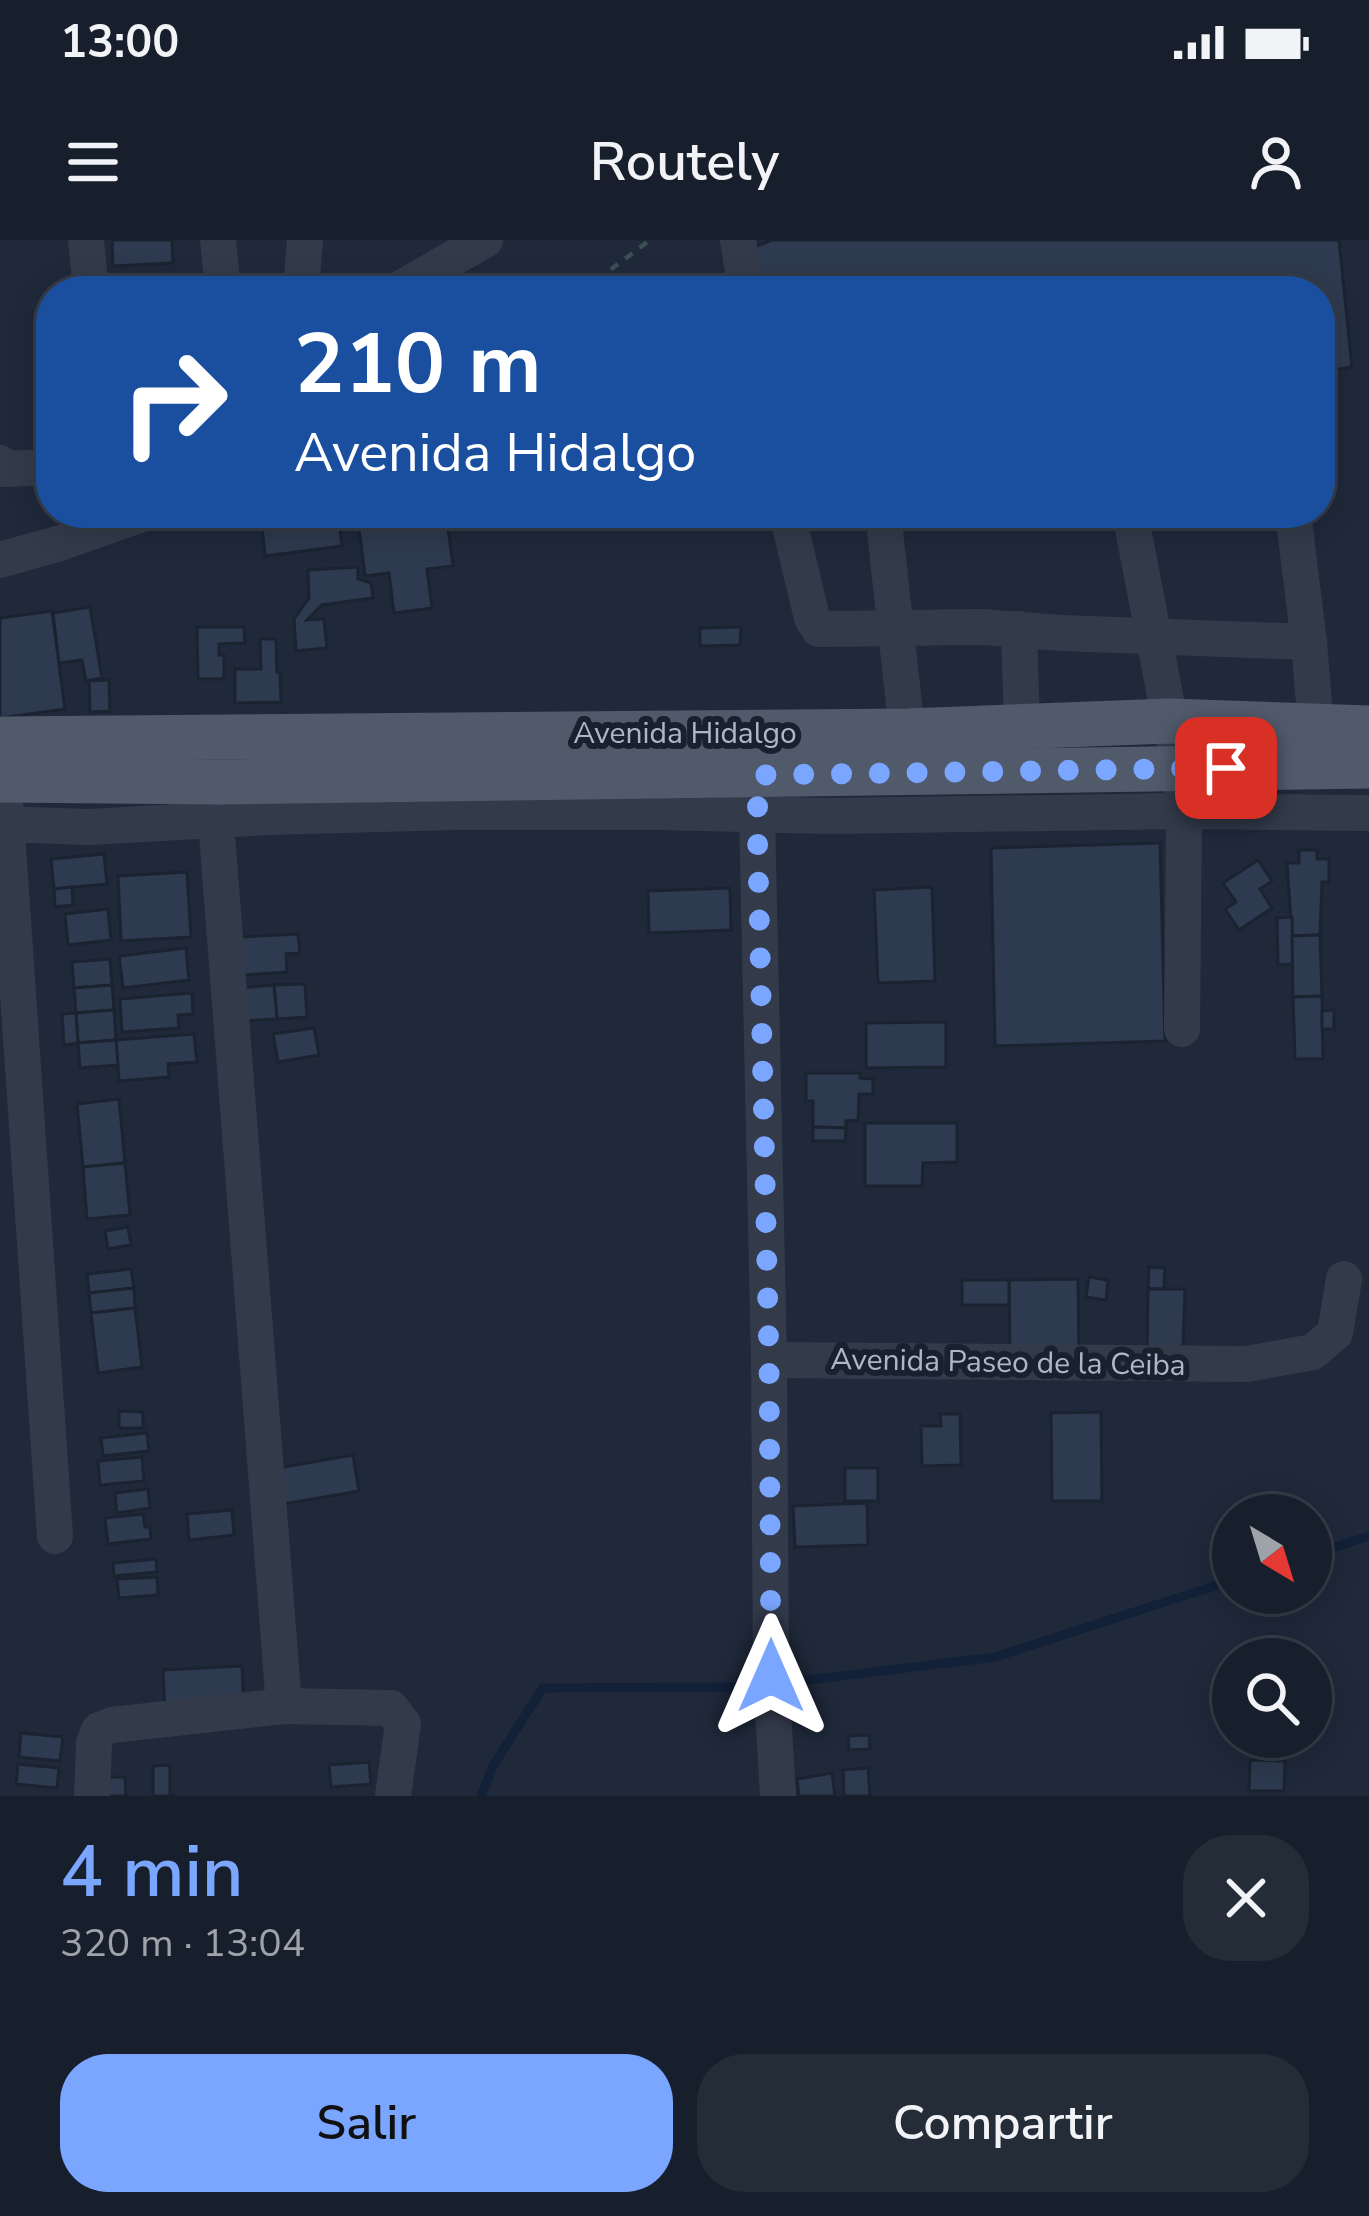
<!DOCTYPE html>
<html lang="es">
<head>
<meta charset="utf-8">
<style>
	body { margin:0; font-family:"Nunito Sans",sans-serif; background:#242c38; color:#f1f3f6; height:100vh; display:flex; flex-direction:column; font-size:45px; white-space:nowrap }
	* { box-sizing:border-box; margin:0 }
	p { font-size:39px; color:#9ea2a9 }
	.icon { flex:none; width:66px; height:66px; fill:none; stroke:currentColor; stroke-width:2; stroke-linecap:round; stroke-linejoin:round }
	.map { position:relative; height:1556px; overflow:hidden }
	.panel { display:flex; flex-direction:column; background:#171f2c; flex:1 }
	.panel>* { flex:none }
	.top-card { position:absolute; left:36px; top:36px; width:1299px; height:252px; border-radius:48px; box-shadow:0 6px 30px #0003,0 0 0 3px #363d48; background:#1a4fa0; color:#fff; overflow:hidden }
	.needle { width:78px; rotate:142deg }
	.buttons { position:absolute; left:1212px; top:1254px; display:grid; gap:24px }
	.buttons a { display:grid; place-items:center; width:120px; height:120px; border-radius:50%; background:#171f2c; box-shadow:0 6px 30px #0003,0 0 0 3px #363d48; font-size:60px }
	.pin { position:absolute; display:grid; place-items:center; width:102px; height:102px; color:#fff; margin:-51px; border-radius:24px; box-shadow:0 6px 18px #0006 }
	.me { position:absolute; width:132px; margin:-66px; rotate:0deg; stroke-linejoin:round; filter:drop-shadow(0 0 9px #0008) }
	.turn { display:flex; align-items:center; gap:42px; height:252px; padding:0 60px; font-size:54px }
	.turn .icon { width:156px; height:156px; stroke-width:2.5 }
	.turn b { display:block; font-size:84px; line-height:102px }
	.round { display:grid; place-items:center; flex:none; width:126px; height:126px; border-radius:48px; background:#242c38 }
	.overview { display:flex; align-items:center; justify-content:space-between; height:204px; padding:0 60px }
	h1 { font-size:72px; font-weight:600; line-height:90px; color:#7ba6ff }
	.action { display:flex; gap:24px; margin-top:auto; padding:24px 60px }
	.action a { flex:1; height:138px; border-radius:48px; background:#7ba6ff; color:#111; font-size:48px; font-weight:600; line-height:138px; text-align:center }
	.action a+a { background:#242c38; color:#f1f3f6 }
	.status { display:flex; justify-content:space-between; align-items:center; height:84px; padding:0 60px; background:#171f2c; direction:ltr }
	.status svg { height:33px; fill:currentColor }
	header { display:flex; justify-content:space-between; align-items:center; height:156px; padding:0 60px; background:#171f2c; font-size:54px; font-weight:600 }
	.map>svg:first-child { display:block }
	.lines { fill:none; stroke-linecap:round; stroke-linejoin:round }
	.stream { stroke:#122038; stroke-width:9 }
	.building { fill:#2e3a4f; stroke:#1b2331; stroke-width:3 }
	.path { stroke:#3a5054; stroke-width:4.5; stroke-dasharray:9 9; stroke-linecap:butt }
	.minor { stroke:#333b4b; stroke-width:36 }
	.major { stroke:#515a6b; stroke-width:45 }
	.route { stroke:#7ba6ff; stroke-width:21; stroke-dasharray:0 37.8 }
	.labels { text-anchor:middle; stroke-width:12; stroke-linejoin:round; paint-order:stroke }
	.street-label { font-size:30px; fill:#aeb6c7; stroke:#19212f }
</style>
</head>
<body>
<div class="status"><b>13:00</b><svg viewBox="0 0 49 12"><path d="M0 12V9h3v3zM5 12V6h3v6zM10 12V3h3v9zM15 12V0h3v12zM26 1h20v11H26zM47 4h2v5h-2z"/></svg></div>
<header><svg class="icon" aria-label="menu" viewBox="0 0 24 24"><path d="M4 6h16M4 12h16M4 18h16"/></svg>Routely<svg class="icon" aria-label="person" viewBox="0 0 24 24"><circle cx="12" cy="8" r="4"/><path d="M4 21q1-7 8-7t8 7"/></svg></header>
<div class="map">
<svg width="1369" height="1556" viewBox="0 0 1369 1556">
	<rect width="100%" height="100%" fill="#1f293a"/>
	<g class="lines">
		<!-- stream -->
		<g class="stream">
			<path d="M1311,1315L1369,1296"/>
			<path d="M793,1442L995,1417L1233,1340"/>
			<path d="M481,1556L494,1524L543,1448L744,1447"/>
		</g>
	</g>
	<!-- building -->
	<g class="building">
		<path d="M112,0H172L173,23L113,26Z"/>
		<path d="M772,0H1339L1352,127L1320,132V51H746L740,13Z"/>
		<path d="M171,38V51H121L120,40Z"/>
		<path d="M291,273H338L342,306L265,316L261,277Z"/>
		<path d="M357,273H446L453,326L427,329L432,368L394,373L389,333L365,336Z"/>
		<path d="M358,327V339L371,343L373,358L322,365L307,380L324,379L327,408L296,411L294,379L309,358L308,330Z"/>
		<path d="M90,367L102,438L86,441L82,420L59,423L53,373Z"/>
		<path d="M52,371L65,469L0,478V378Z"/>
		<path d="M197,387H244L245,403L219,404V415H224V439H198Z"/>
		<path d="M741,387L740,405L700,406V388Z"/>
		<path d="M260,399H276L277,432H280L281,462L235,463V429H261Z"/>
		<path d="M109,440L110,471L90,472L89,441Z"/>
		<path d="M1160,603L1165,801L995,806L991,608Z"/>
		<path d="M1299,610H1317V619H1329V642H1322L1320,695L1292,696L1287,623H1299Z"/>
		<path d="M104,614L107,644L54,649L51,619Z"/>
		<path d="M1258,620L1272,641L1260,649L1272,668L1239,690L1225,669L1236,662L1223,643Z"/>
		<path d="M187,632L191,697L121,701L118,636Z"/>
		<path d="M72,647L73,665L55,667L54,649Z"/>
		<path d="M932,647L935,741L878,743L874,650Z"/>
		<path d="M730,648L731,690L649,693L648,651Z"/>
		<path d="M108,669L111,700L68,705L65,674Z"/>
		<path d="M1292,677L1293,724L1278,725L1277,678Z"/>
		<path d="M298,694L300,713L286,714L287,732L243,735L240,697Z"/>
		<path d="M1320,695L1322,756L1293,757L1292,696Z"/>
		<path d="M186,708L189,740L123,748L119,716Z"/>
		<path d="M110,719L112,745L74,748L72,722Z"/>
		<path d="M305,744L307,777L277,779L274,745Z"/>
		<path d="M112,745L114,770L76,773L74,748Z"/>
		<path d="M274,745L277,779L241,781L239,748Z"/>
		<path d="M192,753L193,774L178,775L179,788L122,792L120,759Z"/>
		<path d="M1322,756L1323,819H1295L1293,757Z"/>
		<path d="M114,770L116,800L78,803L76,773Z"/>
		<path d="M1334,770V789H1322V771Z"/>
		<path d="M76,773L78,803L64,805L62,774Z"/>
		<path d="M946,782V827L866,828V783Z"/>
		<path d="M314,788L319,815L278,822L273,794Z"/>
		<path d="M194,794L197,822L168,824L169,837L119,841L116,800Z"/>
		<path d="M116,800L118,825L80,828L78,803Z"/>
		<path d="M806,833H860V838L873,839V854H859L858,880L846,881V888L813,887V861H806Z"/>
		<path d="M119,859L125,923L83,927L77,864Z"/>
		<path d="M865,883H957V922L923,923L922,946H865Z"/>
		<path d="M813,887L846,888L845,901H813Z"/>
		<path d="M125,923L130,975L87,979L83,927Z"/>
		<path d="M128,987L131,1005L108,1009L105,991Z"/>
		<path d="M1149,1027L1165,1028L1164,1049H1148Z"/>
		<path d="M131,1029L134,1048L89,1053L87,1034Z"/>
		<path d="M1089,1037L1108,1040L1106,1060L1086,1057Z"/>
		<path d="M1078,1039L1079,1118H1010L1009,1040Z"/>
		<rect x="962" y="1040" width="47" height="25"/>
		<path d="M134,1048L135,1068L91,1073L89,1053Z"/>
		<path d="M1148,1049H1185L1183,1106L1147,1118Z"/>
		<path d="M135,1068L142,1127L98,1133L91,1073Z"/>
		<path d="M119,1171L143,1172V1188H119Z"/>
		<path d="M1101,1172L1102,1261H1052L1051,1173Z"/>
		<path d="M940,1174H960L961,1225L922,1226L921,1186H941Z"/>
		<path d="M147,1193L149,1211L103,1216L101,1198Z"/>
		<path d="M353,1215L359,1251L278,1265L272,1229Z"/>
		<path d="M142,1217L144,1241L100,1245L98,1221Z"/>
		<rect x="845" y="1228" width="33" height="33"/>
		<path d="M148,1249L150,1268L117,1273L115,1253Z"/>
		<path d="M867,1263L868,1305L795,1307L793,1266Z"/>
		<path d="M232,1270L234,1295L189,1300L187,1274Z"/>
		<path d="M143,1274L145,1287H150L151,1299L108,1304L105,1278Z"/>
		<path d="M156,1319L157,1332L114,1336L113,1323Z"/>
		<path d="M157,1337L158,1355L119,1358L117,1339Z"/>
		<path d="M242,1426L244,1466L165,1471L163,1430Z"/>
		<path d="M21,1493L63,1497L60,1521L19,1517Z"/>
		<path d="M869,1495L870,1509L849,1510L848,1496Z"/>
		<path d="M1250,1520L1285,1521L1284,1551H1249Z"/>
		<path d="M369,1522L371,1544L331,1547L329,1525Z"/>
		<path d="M18,1524L59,1528L57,1548L16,1544Z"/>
		<path d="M170,1525V1554L177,1556H153V1526Z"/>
		<path d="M868,1528L870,1556H844L843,1530Z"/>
		<path d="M832,1533L835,1556H799L797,1539Z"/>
		<path d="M106,1537H125L126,1556H106Z"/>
	</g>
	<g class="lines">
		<!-- path -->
		<path class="path" d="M582,51L650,0"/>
		<!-- minor -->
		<g class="minor">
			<path d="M86,0L91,51"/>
			<path d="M218,0L223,51"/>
			<path d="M738,0L746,51"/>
			<path d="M301,51L305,0"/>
			<path d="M396,51L485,0"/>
			<path d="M0,223L5,229L51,227"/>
			<path d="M787,273L812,378L819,389L982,387L1062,393L1309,402"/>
			<path d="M883,273L907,491"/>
			<path d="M1130,273L1179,528L1184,571L1182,789"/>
			<path d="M1293,273L1309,402L1316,488"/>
			<path d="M0,320L57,304L145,273"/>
			<path d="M1019,389L1022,488"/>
			<path d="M759,552L757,574L769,1120L771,1436L778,1556"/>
			<path d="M218,560L216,581L284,1466"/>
			<path d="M5,563L55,1296"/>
			<path d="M0,584L89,587L267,577L455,572H658L831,576L1184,571L1369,573"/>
			<path d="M769,1120L1247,1124L1313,1112L1335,1093L1344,1039"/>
			<path d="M92,1556L94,1503L99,1490L112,1485L284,1466L391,1468L403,1484L393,1556"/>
		</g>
		<!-- major -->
		<g class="major">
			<path d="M0,499L907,491L1169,481L1369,488"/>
			<path d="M0,540L218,542L1369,526"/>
		</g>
	</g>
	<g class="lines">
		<!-- route -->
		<path class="route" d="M771,1436L769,1120L757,574L760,535L1226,528"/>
	</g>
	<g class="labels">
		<!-- street labels -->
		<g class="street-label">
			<text x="685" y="503">Avenida Hidalgo</text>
			<text transform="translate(1008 1122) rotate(1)" y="10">Avenida Paseo de la Ceiba</text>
		</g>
	</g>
</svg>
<div class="buttons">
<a><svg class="needle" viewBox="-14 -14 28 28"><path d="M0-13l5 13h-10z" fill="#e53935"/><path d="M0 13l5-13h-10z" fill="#9ea2a9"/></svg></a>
<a><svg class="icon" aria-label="search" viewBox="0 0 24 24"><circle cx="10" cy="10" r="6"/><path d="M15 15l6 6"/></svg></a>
</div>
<div class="pin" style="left:1226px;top:528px;background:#d93025"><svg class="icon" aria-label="arrive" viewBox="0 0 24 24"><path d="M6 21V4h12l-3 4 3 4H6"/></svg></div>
<svg class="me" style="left:771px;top:1436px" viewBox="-20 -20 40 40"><path d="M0-17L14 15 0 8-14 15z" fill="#7ba6ff" stroke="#fff" stroke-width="4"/></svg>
<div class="top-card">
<div class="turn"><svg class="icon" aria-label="right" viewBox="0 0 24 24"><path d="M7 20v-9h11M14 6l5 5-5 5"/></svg><div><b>210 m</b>Avenida Hidalgo</div></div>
</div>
</div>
<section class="panel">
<div class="overview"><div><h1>4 min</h1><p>320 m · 13:04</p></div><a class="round"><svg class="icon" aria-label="close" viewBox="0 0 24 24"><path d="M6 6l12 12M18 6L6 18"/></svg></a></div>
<div class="action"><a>Salir</a><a>Compartir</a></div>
</section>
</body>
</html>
